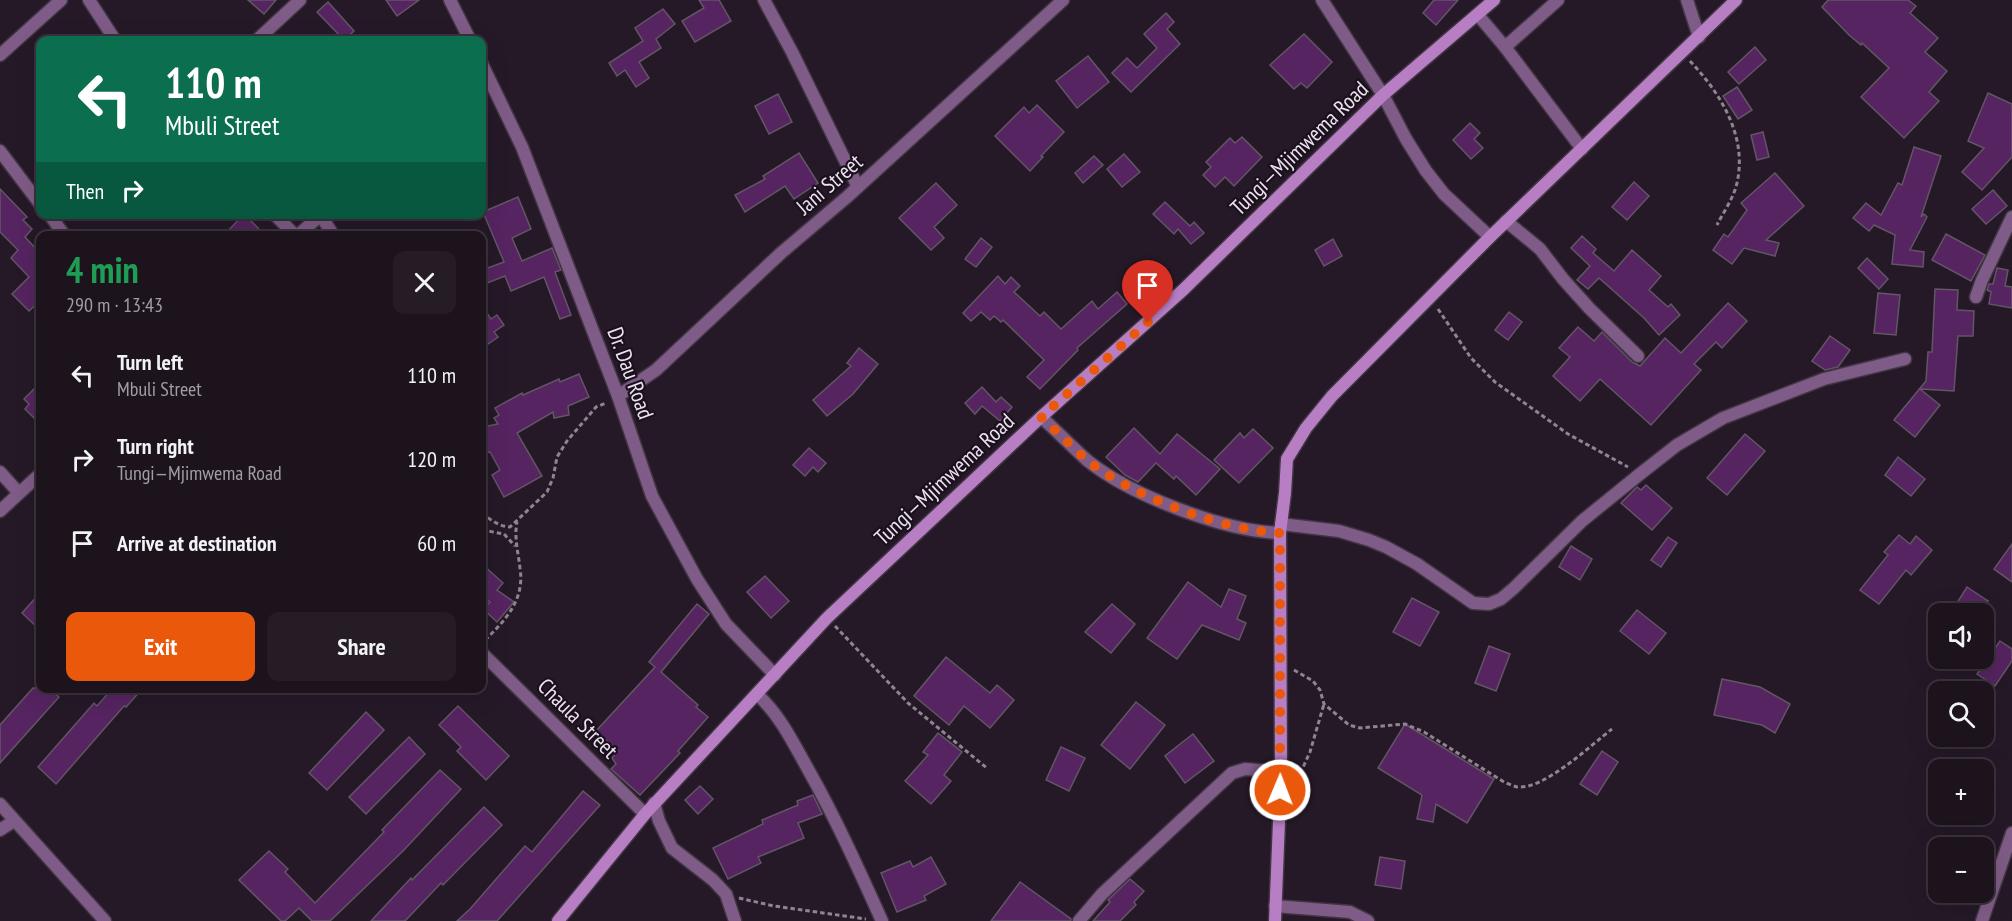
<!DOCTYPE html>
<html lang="en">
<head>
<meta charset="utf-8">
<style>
	body { margin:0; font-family:"PT Sans Narrow",sans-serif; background:#251c26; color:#f1f3f6; height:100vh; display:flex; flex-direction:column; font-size:22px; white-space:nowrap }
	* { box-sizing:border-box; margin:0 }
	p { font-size:20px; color:#a09ea4 }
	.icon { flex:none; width:33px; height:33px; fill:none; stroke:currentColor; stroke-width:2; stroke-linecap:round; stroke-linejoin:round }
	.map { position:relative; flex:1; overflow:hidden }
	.details { position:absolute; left:36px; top:231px; width:450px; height:462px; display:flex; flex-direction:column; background:#1c131d; border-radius:12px; box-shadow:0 6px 24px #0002,0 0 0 2px #3a323b }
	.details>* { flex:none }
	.guide { position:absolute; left:36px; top:36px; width:450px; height:183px; border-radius:12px; box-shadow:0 6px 24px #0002,0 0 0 2px #3a323b; background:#0b6e4f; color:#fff; overflow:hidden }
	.tools { position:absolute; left:1928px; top:603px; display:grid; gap:12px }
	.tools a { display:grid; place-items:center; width:66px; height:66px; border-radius:12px; background:#1c131d; box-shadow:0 6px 24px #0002,0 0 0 2px #3a323b; font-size:30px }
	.pin { position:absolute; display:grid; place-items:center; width:51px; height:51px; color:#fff; margin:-62px -26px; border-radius:50% 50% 50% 0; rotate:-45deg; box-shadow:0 0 6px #0007 }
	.pin .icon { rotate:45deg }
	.me { position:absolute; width:66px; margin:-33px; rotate:1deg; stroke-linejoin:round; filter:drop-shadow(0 0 4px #0008) }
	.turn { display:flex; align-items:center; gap:21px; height:126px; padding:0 30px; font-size:27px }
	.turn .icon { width:78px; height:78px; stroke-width:2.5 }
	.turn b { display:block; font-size:42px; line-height:51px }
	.then { display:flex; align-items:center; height:57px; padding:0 30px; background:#0003; gap:12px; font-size:22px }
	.round { display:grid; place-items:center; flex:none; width:63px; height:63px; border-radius:12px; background:#251c26 }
	.summary { display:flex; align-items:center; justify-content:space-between; height:102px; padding:0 30px }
	h1 { font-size:36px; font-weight:600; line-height:45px; color:#1e9e55 }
	.action { display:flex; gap:12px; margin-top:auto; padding:12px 30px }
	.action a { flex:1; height:69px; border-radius:12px; background:#ea580c; color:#fff; font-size:24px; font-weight:600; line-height:69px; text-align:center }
	.action a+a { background:#251c26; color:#f1f3f6 }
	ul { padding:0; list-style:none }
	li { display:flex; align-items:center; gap:18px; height:84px; padding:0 30px }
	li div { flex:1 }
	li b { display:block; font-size:22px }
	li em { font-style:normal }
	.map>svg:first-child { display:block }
	.building { fill:#562461; stroke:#625565; stroke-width:1.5 }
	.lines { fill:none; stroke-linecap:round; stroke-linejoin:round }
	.street-casing { stroke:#413543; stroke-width:15 }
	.secondary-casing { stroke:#413543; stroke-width:15 }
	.path { stroke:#8f8591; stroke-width:3; stroke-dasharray:4.5 3; stroke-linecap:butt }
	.street { stroke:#7f5c87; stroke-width:12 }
	.secondary { stroke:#b77ec3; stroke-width:12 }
	.route { stroke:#ea580c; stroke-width:10; stroke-dasharray:0 18 }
	.labels { text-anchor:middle; stroke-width:4.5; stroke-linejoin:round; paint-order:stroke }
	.street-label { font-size:22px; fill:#eae2ec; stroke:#1b101e }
</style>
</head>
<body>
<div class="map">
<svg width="2012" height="921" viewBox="0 0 2012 921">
	<rect width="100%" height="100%" fill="#251927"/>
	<!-- building -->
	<g class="building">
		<path d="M248,0H276L264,14Z"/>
		<path d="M386,0H419L397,16Z"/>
		<path d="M699,0H719L731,21L695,42L682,21L704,8Z"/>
		<path d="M1434,0H1458L1436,25L1423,13Z"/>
		<path d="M1828,0H1908L1916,6L1910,13L1938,38L1925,52L1947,71L1929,92L1939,101L1904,138L1861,97L1889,68L1862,43L1861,45L1849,35L1822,7Z"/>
		<path d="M328,2L354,31L344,40L317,12Z"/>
		<path d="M663,9L675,24L656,39L661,48L639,62L649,78L636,87L625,70L617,76L609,63L643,41L635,28Z"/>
		<path d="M1166,13L1174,22L1167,29L1180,44L1131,92L1112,73L1127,58L1137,68L1157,48L1144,34Z"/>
		<path d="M1304,34L1332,62L1307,88L1301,83L1294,89L1270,65Z"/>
		<path d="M1755,47L1766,60L1739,84L1728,72Z"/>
		<path d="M1088,56L1109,82L1077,108L1056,81Z"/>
		<path d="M1737,87L1752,110L1738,119L1723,96Z"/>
		<path d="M1988,93L2012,104V157L1982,190L1962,172L1984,148L1968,141Z"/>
		<path d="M778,94L792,122L769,134L755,106Z"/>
		<path d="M1037,105L1064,132L1041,156L1043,157L1030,171L995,136L1024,107L1029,113Z"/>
		<path d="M1470,123L1480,133L1474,139L1483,148L1471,159L1453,140Z"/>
		<path d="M1763,132L1769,157L1757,160L1751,135Z"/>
		<path d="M1242,137L1262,157L1234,186L1225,177L1215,187L1203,175L1211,167L1206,162L1230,138L1235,143Z"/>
		<path d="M1914,147L1941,156L1921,217L1924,214L1927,217L1910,250L1924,252L1923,267L1892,264L1895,235L1874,225L1869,231L1853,218L1866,203L1881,215L1898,183L1902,185Z"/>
		<path d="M799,153L818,183L794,199L785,186L745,212L735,195L765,179L763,176Z"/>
		<path d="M1124,154L1140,172L1122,187L1107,169Z"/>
		<path d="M1094,156L1103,165L1083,183L1075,173Z"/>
		<path d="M1775,173L1804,206L1766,240L1779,243L1775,256L1744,248L1732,264L1713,250L1724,234L1728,237L1747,210L1741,203Z"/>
		<path d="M1634,182L1649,196L1627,220L1612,207Z"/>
		<path d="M936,183L957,205L934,227L944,238L931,250L899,218Z"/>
		<path d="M0,189L27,217L23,220L32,229L25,237L40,253V301L29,311L12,294L29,277L11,258L18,250L0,232Z"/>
		<path d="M1993,190L2007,206L1986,224L1972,209Z"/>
		<path d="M518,197L531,229L512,238L522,261L552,248L561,270L555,272L571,315L560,319L544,277L511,291L505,276L482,285V270L504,262L483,212Z"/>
		<path d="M1165,202L1190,226L1194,222L1204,233L1191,244L1178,229L1174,234L1153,214Z"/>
		<path d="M244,214L266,236H223Z"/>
		<path d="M1946,234L1985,255L1971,281L1932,260Z"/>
		<path d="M1582,236L1596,249L1593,253L1614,271L1632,250L1661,276L1649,290L1668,307L1671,304L1680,315L1659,335L1644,318L1599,278L1588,289L1577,280L1590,266L1571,248Z"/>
		<path d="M981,238L992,247L976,267L965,259Z"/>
		<path d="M1333,239L1342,256L1324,266L1315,250Z"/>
		<path d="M1867,258L1888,279L1879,289L1858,268Z"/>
		<path d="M1997,268L2008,270L2005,286L2012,287V308L1989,304L1991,292L1987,290L1989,284H1993Z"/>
		<path d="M998,276L1005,284L1011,277L1020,286L1014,292L1040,316L1044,312L1061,329L1092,301L1098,309L1117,292L1127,304L1077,348L1078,350L1040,389L1027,377L1044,360L1003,320L1001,322L994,316L990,320L981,312L971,321L963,313Z"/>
		<path d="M1935,289L1958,290L1957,310L1974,311L1973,336H1958L1954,391L1920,389L1940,405L1915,437L1894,420L1926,381L1928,352H1932Z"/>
		<path d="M1878,293L1900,295L1896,335L1874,333Z"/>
		<path d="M1728,303L1747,321L1722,348L1716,342L1694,364L1701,370L1651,425L1600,379L1580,401L1553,376L1570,357L1559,348L1578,327L1594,341L1602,332L1632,362L1640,366L1665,338L1681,353Z"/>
		<path d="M482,306L491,319L497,315L504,325L494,332L498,337L488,344L484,339L482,341Z"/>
		<path d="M1509,312L1522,322L1508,340L1495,330Z"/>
		<path d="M1830,336L1850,350L1838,367L1825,370L1812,361Z"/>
		<path d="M859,348L878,364L853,394L827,416L813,400L851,366L847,363Z"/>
		<path d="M579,374L589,397L568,406L569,415L554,418L553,412L517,433L542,476L504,497L492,475L500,470L490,452L482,453V427L498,424L494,418L499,415L495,408L522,393L523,395L559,379L560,382Z"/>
		<path d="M40,383V424L25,409L29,404L24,399Z"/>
		<path d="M982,387L996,402L1001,397L1012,407L1000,421L982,406L975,414L965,403Z"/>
		<path d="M1134,428L1160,454L1177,434L1220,469L1196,495L1176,476L1174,479L1156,463L1138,482L1125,475L1106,457Z"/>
		<path d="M1253,429L1273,448L1239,483L1214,460L1240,433L1244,438Z"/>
		<path d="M1745,434L1765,451L1727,495L1707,478Z"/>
		<path d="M809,448L826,463L818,472L813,467L805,476L793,465Z"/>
		<path d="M1898,457L1925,479L1911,496L1885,475Z"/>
		<path d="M1646,485L1672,508L1652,530L1621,503L1637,487L1641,490Z"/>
		<path d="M1899,535L1910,544L1916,536L1932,550L1911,575L1906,570L1879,604L1860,590L1888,555L1884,552Z"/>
		<path d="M1668,537L1677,543L1661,567L1651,560Z"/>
		<path d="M2012,544V582L1994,569Z"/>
		<path d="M1571,546L1592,559L1580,580L1559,567Z"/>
		<path d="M482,564L503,583L497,590L514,602L497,622L483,609L490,602L482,595Z"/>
		<path d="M765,576L789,601L771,618L747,592Z"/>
		<path d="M1188,582L1221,607L1229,589L1246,596L1237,619L1246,623L1239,640L1202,625L1177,659L1147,638Z"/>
		<path d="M1967,587L1988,601L1980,614H1950Z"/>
		<path d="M40,593V630L22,613Z"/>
		<path d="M1412,598L1439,612L1420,646L1393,632Z"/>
		<path d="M697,604L709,614L661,672L698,705L696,707L708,717L678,751L680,753L640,795L611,769L616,764L612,758L618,751L596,731L655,667L649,662Z"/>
		<path d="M1112,604L1135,624L1111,653L1085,632Z"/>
		<path d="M1637,610L1666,633L1649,654L1620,631Z"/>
		<path d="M2000,641L2012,649V661L1995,686L1977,674Z"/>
		<path d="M1489,646L1510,654L1496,691L1475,683Z"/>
		<path d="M946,657L990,693L997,685L1014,700L990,728L964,706L949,725L914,696Z"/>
		<path d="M1722,679L1760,687L1790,704L1775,733L1762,725L1714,715Z"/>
		<path d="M33,688H49L59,697L0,763V725Z"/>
		<path d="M113,688H143L126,707L124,706L56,784L38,767L94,703L97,706Z"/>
		<path d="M1136,702L1165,725L1130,769L1101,745Z"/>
		<path d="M458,706L509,756L486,780L457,751L461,747L439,725Z"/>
		<path d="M366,712L384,730L327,790L309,773Z"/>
		<path d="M1405,724L1494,779L1467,823L1436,804L1433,822L1417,819L1422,795L1378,768Z"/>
		<path d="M938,733L962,752L944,775L951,781L931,804L905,781L928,755L923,752Z"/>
		<path d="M1193,734L1214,761L1185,783L1165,756Z"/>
		<path d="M409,737L425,754L366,814L349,797Z"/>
		<path d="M1061,747L1085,758L1069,791L1046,780Z"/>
		<path d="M1602,751L1618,762L1597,795L1580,784Z"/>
		<path d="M440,770L461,789L403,851L330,921H312L299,908L285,921H281L239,880L269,851L288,869L285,872L315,903L384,832L382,830Z"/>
		<path d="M700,786L713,799L698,814L685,800Z"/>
		<path d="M583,791L600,805L497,921H457L470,909L525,846L532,852Z"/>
		<path d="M813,795L822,814L798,823L804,838L758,857L761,863L728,879L713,848L763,824L762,820L798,805L797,801Z"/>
		<path d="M484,807L502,825L443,885L441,883L405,921H371L411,878L412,880Z"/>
		<path d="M931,857L946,884L924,896L926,900L897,912L881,873L910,861L913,867Z"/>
		<path d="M1380,857L1405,861L1401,889L1375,885Z"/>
		<path d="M1130,879L1144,891L1134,902L1136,905L1120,921H1093L1110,902L1108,900Z"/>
		<path d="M1020,882L1071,919V921H991Z"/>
	</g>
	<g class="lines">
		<defs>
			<g id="street">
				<path d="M89,0L115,40"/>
				<path d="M450,0L470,40"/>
				<path d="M764,0L792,52L858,187"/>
				<path d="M1322,0L1383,95L1406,139L1426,171L1444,194L1490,237"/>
				<path d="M1687,0L1699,37"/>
				<path d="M1478,15L1505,47L1582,149"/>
				<path d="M257,40L300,0"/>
				<path d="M1505,47L1558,0"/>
				<path d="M0,55L61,0"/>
				<path d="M482,64L522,147L618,396L652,496L697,579L726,624L775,675"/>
				<path d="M0,151L40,204"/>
				<path d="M49,214L65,236"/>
				<path d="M274,214L296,236"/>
				<path d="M321,216L334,236"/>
				<path d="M1506,221L1540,249L1563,279L1589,308L1638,356"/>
				<path d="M297,236L322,214"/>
				<path d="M1976,297L1982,280L2012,217"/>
				<path d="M618,396L656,370L781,253L847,197L1063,0"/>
				<path d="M1041,417C1057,431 1072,447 1088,461C1132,496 1224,531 1280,533"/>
				<path d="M0,472L19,493"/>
				<path d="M0,511L40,474"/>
				<path d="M1281,524L1339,531L1369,540L1386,547L1417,564L1473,603L1489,604L1501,599L1514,588L1582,521L1640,474L1677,445L1723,418L1824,379L1905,359"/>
				<path d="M482,653L645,814"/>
				<path d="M757,694C782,718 792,741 809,771C836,819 859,870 882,921"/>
				<path d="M654,803L659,821L672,848L713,880L726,894L735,921"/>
				<path d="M0,804L105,921"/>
				<path d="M0,830L14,821"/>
				<path d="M1275,906L1350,912L1368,921"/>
				<path d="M1079,921L1102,894L1232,773L1245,769L1281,772"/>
				<path d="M1982,921L2012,833"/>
			</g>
			<g id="secondary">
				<path d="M558,921L645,814L827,618L1041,417L1183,290L1383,95L1494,0"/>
				<path d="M1275,921L1281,772L1280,533L1285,493L1287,459L1306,428L1332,396L1490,237L1736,0"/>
			</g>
		</defs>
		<!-- street casing -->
		<use href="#street" class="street-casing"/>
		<!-- secondary casing -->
		<use href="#secondary" class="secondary-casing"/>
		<!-- path -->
		<g class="path">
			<path d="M1690,61C1722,95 1749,139 1736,187C1732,200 1723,213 1717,225"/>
			<path d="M1438,309L1471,358L1495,382L1568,434L1628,467"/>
			<path d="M482,513C491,520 498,526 510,527L547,492L553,478L557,457L567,441L596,407L606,403"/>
			<path d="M482,530L504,534L515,546"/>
			<path d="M835,626L908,703L988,769"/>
			<path d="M485,640C506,620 525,599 520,568C518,551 514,538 517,522"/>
			<path d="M1294,670L1313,681L1320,690L1324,704L1349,725L1360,728L1405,724L1424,732L1504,782C1507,783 1513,786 1517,787C1544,790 1591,745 1612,729"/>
			<path d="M1294,787L1310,752L1324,704"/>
			<path d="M739,898L774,906L866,919"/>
		</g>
		<!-- street -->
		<use href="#street" class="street"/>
		<!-- secondary -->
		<use href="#secondary" class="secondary"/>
	</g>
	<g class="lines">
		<!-- route -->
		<path class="route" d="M1148,322L1041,417C1057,431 1072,447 1088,461C1132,496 1224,531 1280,533V790"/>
	</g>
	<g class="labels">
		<!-- street labels -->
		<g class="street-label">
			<text transform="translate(1299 148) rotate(-44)" y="8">Tungi—Mjimwema Road</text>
			<text transform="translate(829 184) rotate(-41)" y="8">Jani Street</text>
			<text transform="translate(631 373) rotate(70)" y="8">Dr. Dau Road</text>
			<text transform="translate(944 479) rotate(-43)" y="8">Tungi—Mjimwema Road</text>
			<text transform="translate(578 718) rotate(45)" y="8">Chaula Street</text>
		</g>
	</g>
</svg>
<div class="tools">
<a><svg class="icon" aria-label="sound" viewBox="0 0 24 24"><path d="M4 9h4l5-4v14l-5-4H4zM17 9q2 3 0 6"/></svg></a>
<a><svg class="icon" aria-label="search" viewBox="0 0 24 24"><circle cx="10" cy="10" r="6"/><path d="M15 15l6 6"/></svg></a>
<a>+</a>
<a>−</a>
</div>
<div class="pin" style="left:1148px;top:322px;background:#d93025"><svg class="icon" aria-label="arrive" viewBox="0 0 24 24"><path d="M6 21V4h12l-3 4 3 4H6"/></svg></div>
<svg class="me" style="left:1280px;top:790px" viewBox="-20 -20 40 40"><circle r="17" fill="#ea580c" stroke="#fff" stroke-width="3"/><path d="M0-11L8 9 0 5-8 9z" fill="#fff"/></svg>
<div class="guide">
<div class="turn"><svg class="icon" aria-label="left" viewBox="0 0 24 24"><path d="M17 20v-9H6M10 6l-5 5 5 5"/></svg><div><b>110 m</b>Mbuli Street</div></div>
<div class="then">Then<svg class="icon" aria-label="right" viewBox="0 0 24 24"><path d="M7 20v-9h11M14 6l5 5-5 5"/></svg></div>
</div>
<section class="details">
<div class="summary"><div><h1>4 min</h1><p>290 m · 13:43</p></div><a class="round"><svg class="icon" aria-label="close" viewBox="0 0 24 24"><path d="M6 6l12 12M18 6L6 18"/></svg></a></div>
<ul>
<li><svg class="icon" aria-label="left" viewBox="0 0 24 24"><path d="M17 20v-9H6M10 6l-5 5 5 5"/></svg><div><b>Turn left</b><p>Mbuli Street</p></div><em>110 m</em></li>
<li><svg class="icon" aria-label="right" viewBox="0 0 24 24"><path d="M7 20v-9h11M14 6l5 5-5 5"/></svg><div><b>Turn right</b><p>Tungi—Mjimwema Road</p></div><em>120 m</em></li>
<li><svg class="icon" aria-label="arrive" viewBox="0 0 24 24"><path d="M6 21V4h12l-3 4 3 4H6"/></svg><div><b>Arrive at destination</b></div><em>60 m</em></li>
</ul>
<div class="action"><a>Exit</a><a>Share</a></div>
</section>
</div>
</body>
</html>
